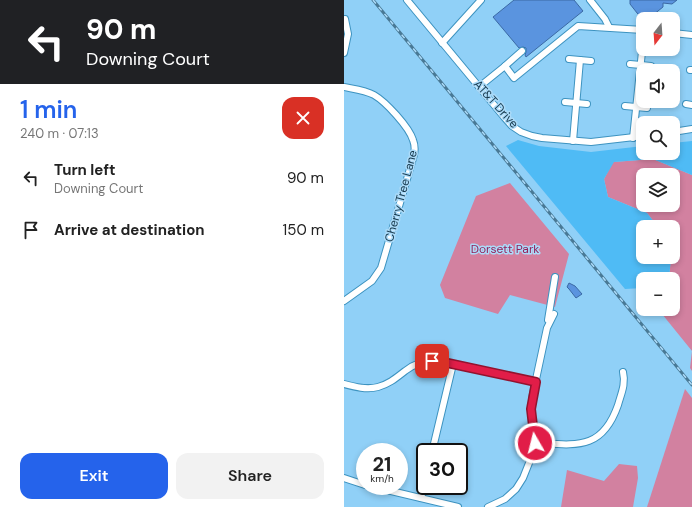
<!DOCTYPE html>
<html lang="en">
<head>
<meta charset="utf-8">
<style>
	body { margin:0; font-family:"DM Sans",sans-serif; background:#f2f2f2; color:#222; height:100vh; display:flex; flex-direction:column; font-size:15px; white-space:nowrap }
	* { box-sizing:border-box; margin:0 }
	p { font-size:13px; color:#767676 }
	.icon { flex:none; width:22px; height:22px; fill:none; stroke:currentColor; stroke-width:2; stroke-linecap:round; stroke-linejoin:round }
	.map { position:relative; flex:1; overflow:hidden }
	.sheet { display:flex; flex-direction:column; background:#fff; width:344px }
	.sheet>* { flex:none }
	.guide { background:#202124; color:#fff; overflow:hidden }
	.needle { width:26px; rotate:197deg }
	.fabs { position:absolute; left:292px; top:12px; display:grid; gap:8px }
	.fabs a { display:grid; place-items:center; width:44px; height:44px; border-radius:8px; background:#fff; box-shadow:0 2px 6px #0003; font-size:20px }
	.speed { position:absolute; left:12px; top:443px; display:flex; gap:8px; font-size:20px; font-weight:700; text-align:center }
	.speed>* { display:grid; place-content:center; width:52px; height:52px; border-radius:50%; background:#fff; box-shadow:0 2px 6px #0003; line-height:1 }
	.speed small { font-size:10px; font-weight:400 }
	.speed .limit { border:2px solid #111; border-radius:6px; background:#fff; color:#111 }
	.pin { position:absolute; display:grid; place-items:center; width:34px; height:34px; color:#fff; margin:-17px; border-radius:8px; box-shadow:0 2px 6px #0006 }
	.me { position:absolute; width:44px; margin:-22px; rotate:352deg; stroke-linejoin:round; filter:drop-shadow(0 0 3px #0008) }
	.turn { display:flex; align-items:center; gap:14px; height:84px; padding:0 20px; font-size:18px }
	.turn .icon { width:52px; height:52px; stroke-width:2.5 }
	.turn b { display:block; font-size:28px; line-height:34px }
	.round { display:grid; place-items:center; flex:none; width:42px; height:42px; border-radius:12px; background:#f2f2f2 }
	.overview { display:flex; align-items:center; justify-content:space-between; height:68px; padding:0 20px }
	h1 { font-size:24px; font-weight:600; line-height:30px; color:#2563eb }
	.cta { display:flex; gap:8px; margin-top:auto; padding:8px 20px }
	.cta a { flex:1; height:46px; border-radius:12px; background:#2563eb; color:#fff; font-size:16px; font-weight:600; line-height:46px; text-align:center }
	.cta a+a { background:#f2f2f2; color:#222 }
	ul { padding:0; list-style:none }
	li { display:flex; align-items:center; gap:12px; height:52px; padding:0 20px }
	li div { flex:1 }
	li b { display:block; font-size:15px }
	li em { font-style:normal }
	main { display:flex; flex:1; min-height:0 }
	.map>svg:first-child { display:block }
	.green { fill:#d281a0; fill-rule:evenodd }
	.water { fill:#4fbbf5 }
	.building { fill:#5a94df; stroke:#3b69a4 }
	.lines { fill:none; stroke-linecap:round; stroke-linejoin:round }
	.minor-casing { stroke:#3d93c0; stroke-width:8 }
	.minor { stroke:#fff; stroke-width:6 }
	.rail-casing { stroke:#497995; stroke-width:3 }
	.rail { stroke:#acdbf9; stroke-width:1.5; stroke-dasharray:4.5; stroke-linecap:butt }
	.route-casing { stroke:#92132f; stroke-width:10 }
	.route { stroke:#e11d48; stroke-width:7 }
	.labels { text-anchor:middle; stroke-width:3; stroke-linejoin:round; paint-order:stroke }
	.street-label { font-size:12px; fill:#16394d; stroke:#acdbf9 }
	.park-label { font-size:12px; fill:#932059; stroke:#acdbf9 }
</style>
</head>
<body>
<main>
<section class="sheet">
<div class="guide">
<div class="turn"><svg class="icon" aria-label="left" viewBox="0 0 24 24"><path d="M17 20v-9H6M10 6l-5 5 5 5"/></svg><div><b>90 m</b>Downing Court</div></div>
</div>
<div class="overview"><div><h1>1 min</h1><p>240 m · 07:13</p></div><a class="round" style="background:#d93025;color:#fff"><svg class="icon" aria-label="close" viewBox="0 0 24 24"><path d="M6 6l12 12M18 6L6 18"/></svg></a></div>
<ul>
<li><svg class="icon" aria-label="left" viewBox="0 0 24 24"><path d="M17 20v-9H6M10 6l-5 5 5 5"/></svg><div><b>Turn left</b><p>Downing Court</p></div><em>90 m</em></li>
<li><svg class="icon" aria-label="arrive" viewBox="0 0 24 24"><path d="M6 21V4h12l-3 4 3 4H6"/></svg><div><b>Arrive at destination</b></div><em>150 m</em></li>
</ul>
<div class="cta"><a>Exit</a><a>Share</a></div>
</section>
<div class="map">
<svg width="348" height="507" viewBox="0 0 348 507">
	<rect width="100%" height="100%" fill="#90d0f7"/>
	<!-- green -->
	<g class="green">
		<path d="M309,159L348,175V371L346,368L348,351L314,309H329V279H325L327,257H329V227H314L303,213L264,197L260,179L269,162ZM299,175H329V205H299Z"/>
		<path d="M166,183L225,254L211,307L166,295L154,314L101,298L96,285L132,196Z"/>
		<path d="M341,389L348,398V507H303Z"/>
		<path d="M275,464L293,466L294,478L289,507H217L223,470L260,481Z"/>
	</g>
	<!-- water -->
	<path class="water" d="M174,140L195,146L247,152L299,146V153H329V143L348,141V175L309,159L270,162L260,179L264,197L303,213L314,227H299V257H327L325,279H299V288L281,289L162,146Z"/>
	<!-- building -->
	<g class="building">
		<path d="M170,0H230L239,11L182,57L181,55L182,52V48L179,47L175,48L149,17Z"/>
		<path d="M286,0H333L328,4L319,3V7L304,19L297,18L286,4Z"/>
		<path d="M225,283L231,286L238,294L232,298L225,289L223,287Z"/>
	</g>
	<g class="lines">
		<defs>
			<g id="minor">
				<path d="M63,0L160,117L168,126L177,132L188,136L198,138L247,142L299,136"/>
				<path d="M246,0L261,19L265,27"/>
				<path d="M329,33L348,35"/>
				<path d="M98,43L137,0"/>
				<path d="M0,53L4,34L1,19"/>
				<path d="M225,59L247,61"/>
				<path d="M286,64L307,66"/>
				<path d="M161,66L178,51"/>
				<path d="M346,70H348"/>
				<path d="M0,87C10,89 21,90 30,95C42,102 65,127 69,140C71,145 71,150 70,155L37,268L28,281L0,301"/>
				<path d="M135,87L161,66L170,78L234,26L299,30"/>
				<path d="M221,102L243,104"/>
				<path d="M342,104L348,105"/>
				<path d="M281,106L303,108"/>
				<path d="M329,132L348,129"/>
				<path d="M289,138L299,42"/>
				<path d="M229,141L236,60"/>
				<path d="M204,320L211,277"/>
				<path d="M0,384C11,387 23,390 34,387C45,384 52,378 61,371C72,362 85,360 99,362L192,382"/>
				<path d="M191,443C232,445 258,451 274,405C277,394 282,384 279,372"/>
				<path d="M88,452L109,364"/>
				<path d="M0,478L21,485"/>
				<path d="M26,486L114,507"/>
				<path d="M77,498L81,482"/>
				<path d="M144,507L161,499L172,489L179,478L187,458L191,443L188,418V398L203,328L210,314"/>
			</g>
		</defs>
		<!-- minor casing -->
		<use href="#minor" class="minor-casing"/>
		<!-- minor -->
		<use href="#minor" class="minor"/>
		<defs>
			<path id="rail" d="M29,0L348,385"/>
		</defs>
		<!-- rail casing -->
		<use href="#rail" class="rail-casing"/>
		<!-- rail -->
		<use href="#rail" class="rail"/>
	</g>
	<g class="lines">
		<defs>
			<path id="route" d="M88,361L99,362L192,382L187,409L191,443"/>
		</defs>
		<!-- route casing -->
		<use href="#route" class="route-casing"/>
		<!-- route -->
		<use href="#route" class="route"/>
	</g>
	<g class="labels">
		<!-- street labels -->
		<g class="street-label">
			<text transform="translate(152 104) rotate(48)" y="4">AT&amp;T Drive</text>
			<text transform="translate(57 196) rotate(-75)" y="4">Cherry Tree Lane</text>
		</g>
		<!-- park labels -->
		<g class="park-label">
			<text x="161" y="253">Dorsett Park</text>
		</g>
	</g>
</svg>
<div class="fabs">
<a><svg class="needle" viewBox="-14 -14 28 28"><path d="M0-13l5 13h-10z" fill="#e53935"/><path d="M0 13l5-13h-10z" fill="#767676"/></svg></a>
<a><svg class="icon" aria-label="sound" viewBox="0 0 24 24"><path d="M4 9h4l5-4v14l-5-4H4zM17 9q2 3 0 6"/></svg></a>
<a><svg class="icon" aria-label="search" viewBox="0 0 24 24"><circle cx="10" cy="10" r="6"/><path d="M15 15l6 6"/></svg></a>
<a><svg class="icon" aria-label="layers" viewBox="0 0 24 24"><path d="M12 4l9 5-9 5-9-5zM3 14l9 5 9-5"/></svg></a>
<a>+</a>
<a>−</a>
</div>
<div class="speed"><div>21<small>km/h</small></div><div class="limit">30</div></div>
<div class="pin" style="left:88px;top:361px;background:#d93025"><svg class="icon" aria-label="arrive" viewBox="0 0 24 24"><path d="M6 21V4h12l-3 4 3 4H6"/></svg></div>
<svg class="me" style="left:191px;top:443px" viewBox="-20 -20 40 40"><circle r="17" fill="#e11d48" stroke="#fff" stroke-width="3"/><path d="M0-11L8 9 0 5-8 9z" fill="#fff"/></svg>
</div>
</main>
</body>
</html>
